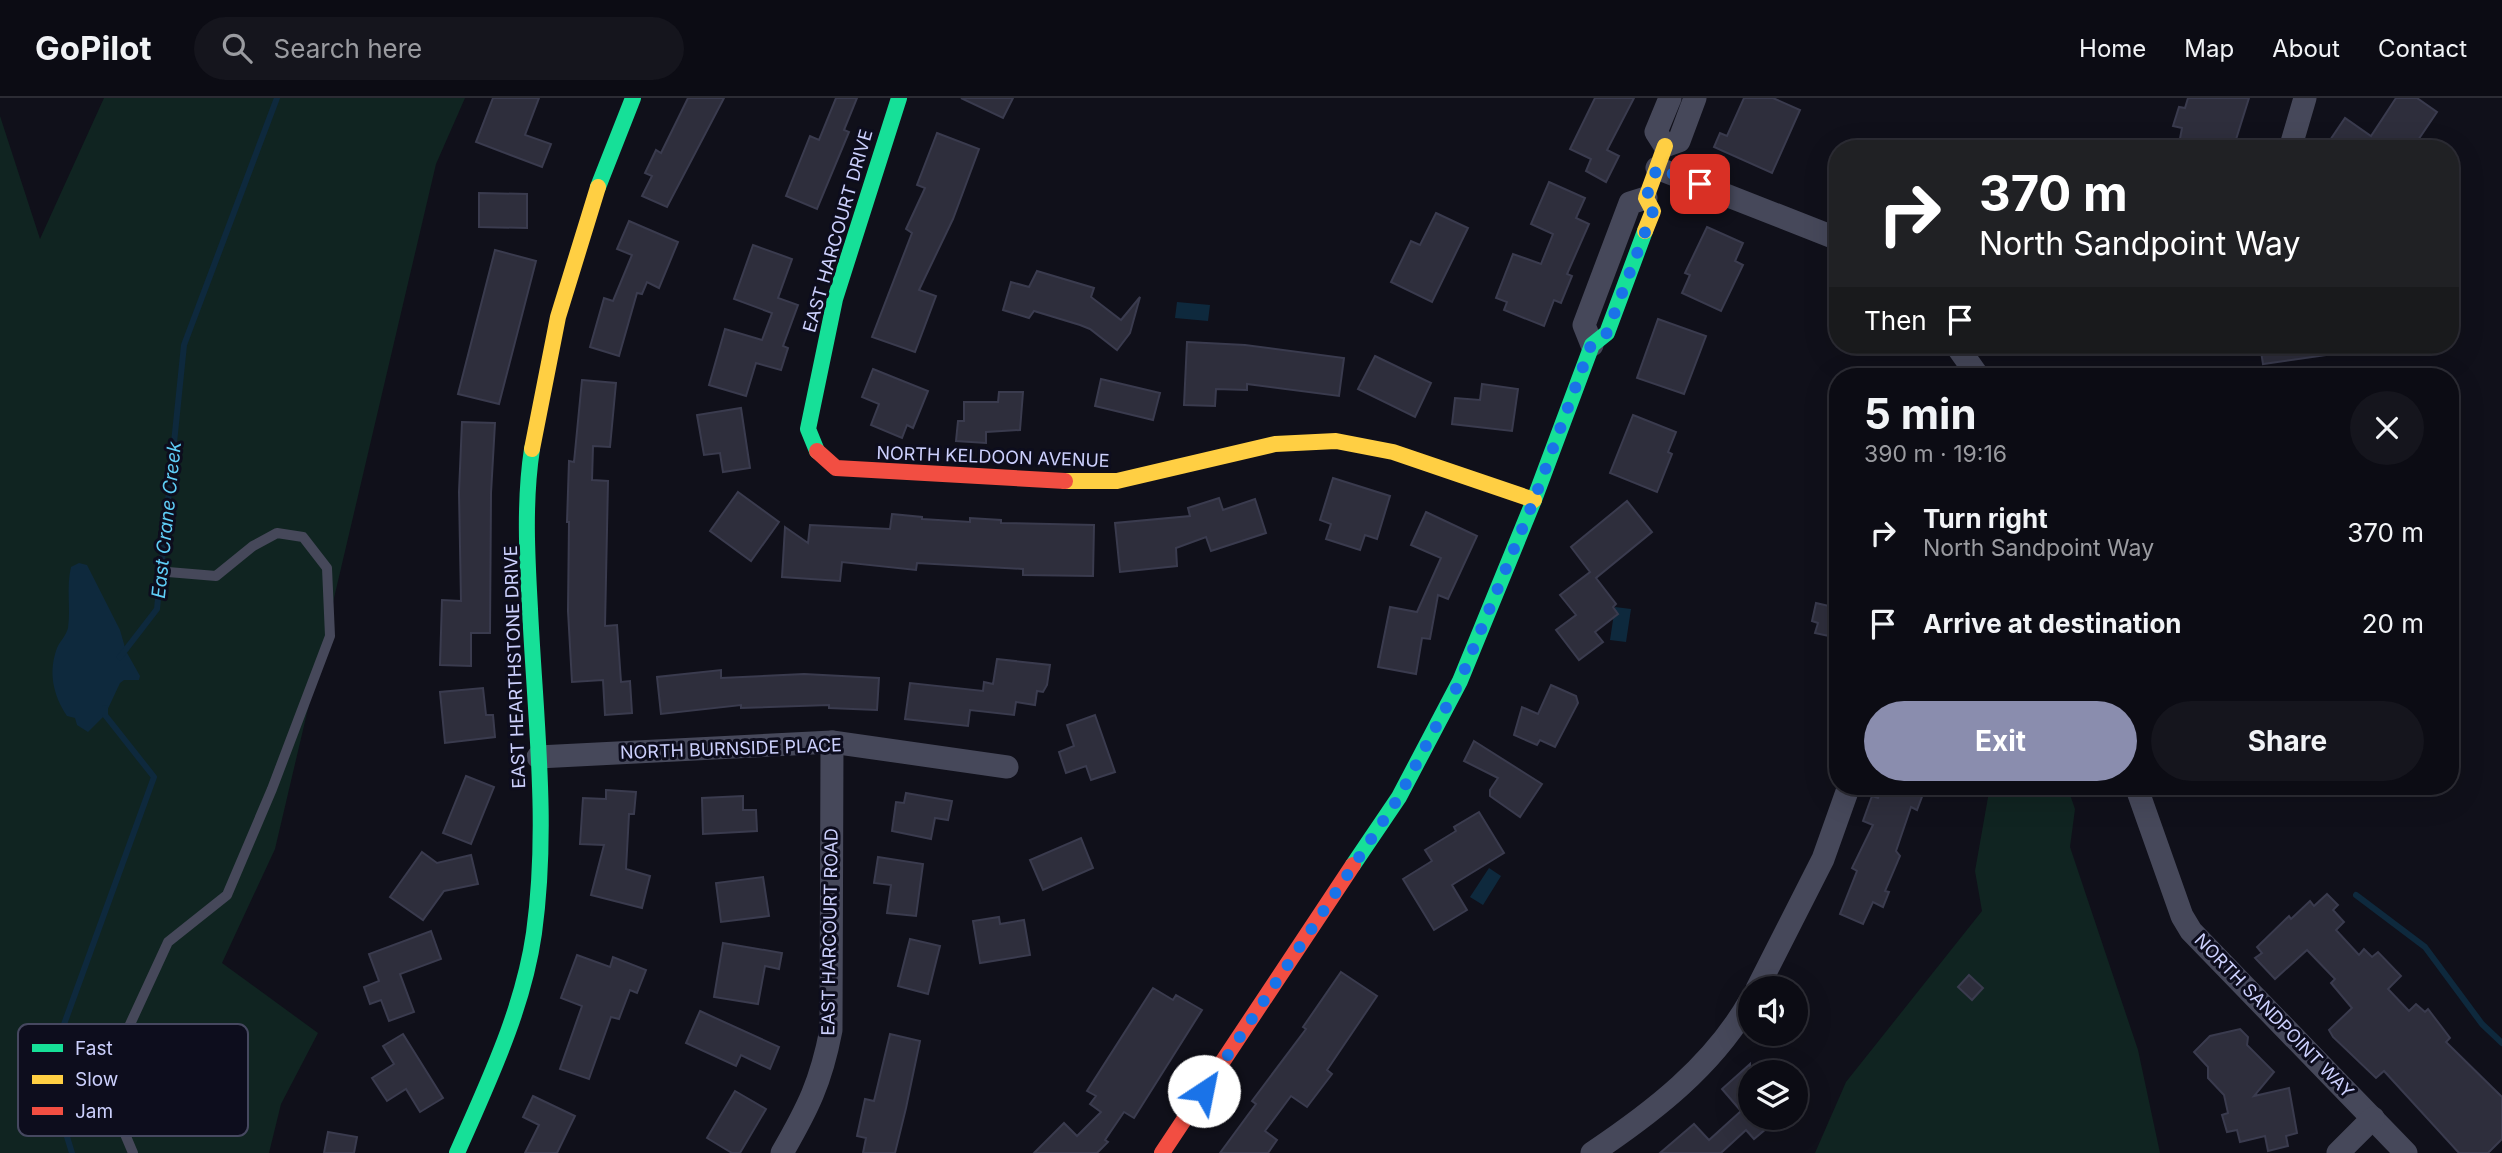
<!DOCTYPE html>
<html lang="en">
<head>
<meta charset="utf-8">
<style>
	body { margin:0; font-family:Inter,sans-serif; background:#15151d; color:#f1f3f6; height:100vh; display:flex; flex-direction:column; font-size:26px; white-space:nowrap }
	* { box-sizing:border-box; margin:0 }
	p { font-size:23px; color:#9a9ba0 }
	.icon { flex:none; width:38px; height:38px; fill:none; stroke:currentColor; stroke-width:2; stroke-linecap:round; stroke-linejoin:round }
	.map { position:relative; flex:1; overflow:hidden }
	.side { position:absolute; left:1829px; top:270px; width:630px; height:427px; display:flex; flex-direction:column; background:#0c0c14; border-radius:28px; box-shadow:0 7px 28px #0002,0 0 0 2px #2c2c34 }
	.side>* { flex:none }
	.top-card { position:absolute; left:1829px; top:42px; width:630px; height:214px; border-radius:28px; box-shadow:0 7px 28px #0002,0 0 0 2px #2c2c34; background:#202124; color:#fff; overflow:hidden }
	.tools { position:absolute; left:1738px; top:878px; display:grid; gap:14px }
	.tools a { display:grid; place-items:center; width:70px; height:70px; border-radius:50%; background:#0c0c14; box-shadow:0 7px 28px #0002,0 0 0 2px #2c2c34; font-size:35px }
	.pin { position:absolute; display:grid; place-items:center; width:60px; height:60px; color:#fff; margin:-30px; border-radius:14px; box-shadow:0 4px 10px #0006 }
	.me { position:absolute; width:77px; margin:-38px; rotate:34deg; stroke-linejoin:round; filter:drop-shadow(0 0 5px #0008) }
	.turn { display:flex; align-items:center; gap:24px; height:147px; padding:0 35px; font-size:32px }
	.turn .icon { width:91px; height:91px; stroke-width:2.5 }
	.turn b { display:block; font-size:49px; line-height:60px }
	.then { display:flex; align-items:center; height:66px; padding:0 35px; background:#0003; gap:14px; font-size:26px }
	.round { display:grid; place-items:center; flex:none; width:74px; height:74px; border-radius:37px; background:#15151d }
	.head { display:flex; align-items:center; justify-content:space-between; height:119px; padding:0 35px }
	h1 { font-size:42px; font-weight:700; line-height:52px }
	.primary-button { display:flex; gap:14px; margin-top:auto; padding:14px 35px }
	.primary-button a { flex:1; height:80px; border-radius:42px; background:#8a8dae; color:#fff; font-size:28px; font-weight:700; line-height:80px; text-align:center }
	.primary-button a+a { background:#15151d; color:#f1f3f6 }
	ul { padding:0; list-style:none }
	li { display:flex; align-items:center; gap:21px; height:91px; padding:0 35px }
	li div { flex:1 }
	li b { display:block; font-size:26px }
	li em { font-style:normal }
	header { display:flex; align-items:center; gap:42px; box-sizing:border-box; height:98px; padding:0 35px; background:#0c0c14; border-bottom:2px solid #2c2c34 }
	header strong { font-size:33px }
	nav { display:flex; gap:38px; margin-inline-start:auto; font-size:24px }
	.search { width:490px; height:63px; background:#15151d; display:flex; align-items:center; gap:18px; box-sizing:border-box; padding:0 24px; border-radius:38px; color:#9a9ba0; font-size:26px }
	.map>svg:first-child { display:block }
	.green { fill:#102421 }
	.water { fill:#0e293d }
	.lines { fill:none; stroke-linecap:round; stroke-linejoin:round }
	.stream { stroke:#0e293d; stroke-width:6 }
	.building { fill:#2e2e3c; stroke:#3a3b4e; stroke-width:2 }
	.lane { stroke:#46485a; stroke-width:10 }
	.street { stroke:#46485a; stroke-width:23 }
	.fast { stroke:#16e098; stroke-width:16 }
	.slow { stroke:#ffcf43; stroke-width:16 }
	.jam { stroke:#f24e42; stroke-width:16 }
	.route { stroke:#1a73e8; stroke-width:12; stroke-dasharray:0 21.6 }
	.labels { text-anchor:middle; stroke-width:6; stroke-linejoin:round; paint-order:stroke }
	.street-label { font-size:18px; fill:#ccd0fd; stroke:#0d0d1d }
	.water-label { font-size:19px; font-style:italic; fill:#5fcef7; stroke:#0d0d1d }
	.key { fill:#0d0d1d; stroke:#464860; stroke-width:2 }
	.key-label { font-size:19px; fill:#ccd0fd }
</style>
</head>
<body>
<header>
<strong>GoPilot</strong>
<div class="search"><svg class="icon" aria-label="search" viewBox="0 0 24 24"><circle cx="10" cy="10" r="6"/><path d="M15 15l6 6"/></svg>Search here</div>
<nav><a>Home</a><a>Map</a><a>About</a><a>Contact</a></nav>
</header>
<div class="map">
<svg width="2502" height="1055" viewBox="0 0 2502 1055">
	<rect width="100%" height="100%" fill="#10101a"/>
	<!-- green -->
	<g class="green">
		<path d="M104,0H465L436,66L275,751L222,865L318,935L281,1006L269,1055H0V18L40,141Z"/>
		<path d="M1990,688H2067L2075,711L2070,749L2138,952L2160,1055H1815L1846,984L1982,813L1975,773Z"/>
	</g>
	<!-- water -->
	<g class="water">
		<path d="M1177,204L1210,207L1208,223L1175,220Z"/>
		<path d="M79,465L87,467L120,532L126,553L140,578L139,582H124L120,585L105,617L88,634L77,627L75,620L67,618C53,597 48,574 57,550C60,543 66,538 68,530C71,510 66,490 71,469Z"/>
		<path d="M1615,509L1631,511L1626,544L1610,542Z"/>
		<path d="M1489,770L1501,778L1483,807L1470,799Z"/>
	</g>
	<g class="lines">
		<!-- stream -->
		<g class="stream">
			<path d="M120,559L157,511L184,247L277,0"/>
			<path d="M2356,797L2425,849L2482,926L2502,945"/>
			<path d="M72,1055L47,973L154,679L105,617V610"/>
		</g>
	</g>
	<!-- building -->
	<g class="building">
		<path d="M493,0H539L525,37L551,46L542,69L476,44Z"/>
		<path d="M688,0H724L667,109L642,98L652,78L645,75L656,52L661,55Z"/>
		<path d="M836,0H857L844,32L849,34L817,111L786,98L810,38L819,42Z"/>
		<path d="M961,0H1013L1003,20Z"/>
		<path d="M1595,0H1634L1607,52L1619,58L1606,84L1586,73L1591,61L1570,51Z"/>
		<path d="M1744,0H1773L1800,12L1772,75L1714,49L1720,35L1727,38Z"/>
		<path d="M2188,0H2249L2233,51H2178L2182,30L2173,28L2179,9L2185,10Z"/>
		<path d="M2396,0H2417L2437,14L2412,51H2324L2345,20L2371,38Z"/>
		<path d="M937,35L979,51L953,121L919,192L936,198L915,254L872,239L912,135L906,131L925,90L917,87Z"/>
		<path d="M1549,84L1585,100L1576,120L1589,126L1567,176L1572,178L1561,205L1554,202L1544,228L1504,212L1507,204L1496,200L1513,156L1541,166L1553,136L1531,126Z"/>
		<path d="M479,95L527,96V130L479,129Z"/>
		<path d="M1436,115L1468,130L1432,204L1391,184L1411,143L1420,147Z"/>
		<path d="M629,123L678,144L659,190L647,184L642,196L637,195L619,258L590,249L604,200L613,203L632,157L617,151Z"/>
		<path d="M1707,129L1743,145L1735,163L1743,167L1721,213L1682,195L1690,177L1685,175Z"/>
		<path d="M753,147L792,161L778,200L798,207L783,248L788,250L781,272L756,265L746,298L709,287L725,231L762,242L772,215L734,201Z"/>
		<path d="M495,152L536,163L499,306L458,296Z"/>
		<path d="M1037,173L1094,190L1091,199L1121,222L1140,199L1130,235L1117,252L1090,231L1080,227L1034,213L1029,220L1003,212L1011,184L1029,189Z"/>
		<path d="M1658,221L1706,238L1684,296L1637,280Z"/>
		<path d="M1187,244L1245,247L1344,260L1339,298L1247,286V292L1216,291L1215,308L1184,307Z"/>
		<path d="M2260,247H2334V256L2263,266Z"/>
		<path d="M1375,258L1431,285L1415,319L1358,291Z"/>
		<path d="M873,271L928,293L913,330L907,327L902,340L871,327L879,306L862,299Z"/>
		<path d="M1101,281L1160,295L1153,322L1095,308Z"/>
		<path d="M582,282L616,285L610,349L593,348L592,382L608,383L605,528L617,527L621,584L630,583L632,615L605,617L603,582L572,584L568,513L569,424H567L569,363L574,364Z"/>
		<path d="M1482,286L1518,291L1512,333L1452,326L1455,300L1480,302Z"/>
		<path d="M999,294H1023L1020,332L986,334V345L956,343L958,323H964V304H998Z"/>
		<path d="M741,310L750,370L723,374L720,355L704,357L697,317Z"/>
		<path d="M1633,317L1676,334L1668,354L1672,356L1657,394L1610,375Z"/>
		<path d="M462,324L495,325L491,395L490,535H471V568L440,567L442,502L461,503L459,394Z"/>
		<path d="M1333,380L1390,398L1377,441L1365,437L1360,452L1326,441L1331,426L1320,422Z"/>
		<path d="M738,394L779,424L751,463L710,433Z"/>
		<path d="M1219,400L1223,412L1255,401L1266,435L1211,453L1206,439L1176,450L1177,468L1120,474L1115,425L1190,418L1188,410Z"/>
		<path d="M1627,403L1652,434L1596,480L1616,506L1613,509L1618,516L1595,534L1603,544L1579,562L1556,532L1576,517L1560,497L1590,474L1571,449Z"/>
		<path d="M1426,414L1477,438L1448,501L1438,497L1430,541L1422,540L1416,576L1378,569L1390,509L1417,514L1441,460L1411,447Z"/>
		<path d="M892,416L922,419V421L970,424V420L1001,422V425L1094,427L1093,478L1023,477V471L917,465L916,472L842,464L840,483L782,479L785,429L808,445L810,427L890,431Z"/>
		<path d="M1816,505L1838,510V540L1815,535L1818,525L1812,523Z"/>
		<path d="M997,561L1050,567L1047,587L1043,594L1037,593L1035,607L1016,604L1014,617L970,612L968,628L905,621L910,585L983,593L984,584L993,586Z"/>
		<path d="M721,572V580L804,576L879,580L877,612L829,610V607L741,610V607L661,616L657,579Z"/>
		<path d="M1551,587L1576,598L1578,605L1555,649L1540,642L1537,647L1514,637L1522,609L1538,616Z"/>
		<path d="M483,590L486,617H493L495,639L445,645L440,594Z"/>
		<path d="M1095,617L1115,674L1091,682L1086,668L1066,675L1059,654L1074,648L1067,627Z"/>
		<path d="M1474,643L1542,686L1520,719L1490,698V692L1498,680L1464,663Z"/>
		<path d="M466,678L494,689L471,746L443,735Z"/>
		<path d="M1882,688H1926L1917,712L1911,709L1896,753L1900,758L1885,793L1889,794L1883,809L1873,804L1863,826L1840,816L1857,773L1852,770L1873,727L1863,723L1872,698L1878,700Z"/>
		<path d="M606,692L636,694L634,716H629L626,771L650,778L642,810L591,797L604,747L580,746L583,700L606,701Z"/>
		<path d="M906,695L952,703L948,722L935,720L931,741L892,733L896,704L904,705Z"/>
		<path d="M743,698V712H756L757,733L703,736L702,700Z"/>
		<path d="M1479,714L1504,755L1452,787L1467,812L1434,832L1403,781L1432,763L1425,752L1456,733L1454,729Z"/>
		<path d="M1081,740L1093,770L1043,792L1030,762Z"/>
		<path d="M422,754L437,765L471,757L478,786L444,793L423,822L390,799Z"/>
		<path d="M878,759L923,766L916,818L887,815L891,787L874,785Z"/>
		<path d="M763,779L769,818L721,824L716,785Z"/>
		<path d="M2327,796L2338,807L2333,812L2344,824L2336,832L2359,857L2364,851L2372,859L2378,854L2401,878L2388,891L2409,913L2416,906L2425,914L2428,911L2450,940L2446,944L2502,999V1041L2488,1055H2459L2384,973L2376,980L2333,939L2329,932L2352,910L2331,885L2335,881L2307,852L2275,881L2255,860L2262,855L2257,849L2289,818L2291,821L2310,803L2314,808Z"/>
		<path d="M999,819L1000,826L1024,822L1030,857L980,865L973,823Z"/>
		<path d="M431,833L441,861L400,876L414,914L389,923L381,902L370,906L364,889L379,883L369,856Z"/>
		<path d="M910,841L940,848L928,896L898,888Z"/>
		<path d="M723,845L782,855L779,871L765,868L758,906L714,899Z"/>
		<path d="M577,857L610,869L613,859L646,872L637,895L630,892L619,921L611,919L589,981L560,971L582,908L561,900Z"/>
		<path d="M1341,874L1377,898L1327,972L1332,976L1307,1009L1291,998L1265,1033L1277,1042L1268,1055H1220L1256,1006L1252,1003L1306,931L1303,929Z"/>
		<path d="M1969,877L1983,890L1972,902L1958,889Z"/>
		<path d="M1153,890L1173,902L1176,897L1202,912L1134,1020L1124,1014L1105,1042L1108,1044L1097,1055H1034L1064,1025L1077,1038L1101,1014L1090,1006L1096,998L1087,993Z"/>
		<path d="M700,913L779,949L770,971L741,957L736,968L686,945Z"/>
		<path d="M2240,931L2248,939L2247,947L2274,974L2254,998L2289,990L2297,1035L2286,1038L2288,1048L2268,1053L2265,1038L2240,1044L2237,1032L2227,1034L2222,1017L2228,1015L2224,997L2208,980V969L2194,954L2210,938Z"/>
		<path d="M403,936L443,1000L420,1014L406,991L387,1003L372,980L394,966L383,948Z"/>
		<path d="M890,936L920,943L906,1010L895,1055H863L866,1040L857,1038L865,1001L874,1003Z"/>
		<path d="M1750,966V1020H1759L1767,1030L1754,1041L1746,1032L1721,1055H1660L1694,1026L1709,1042L1741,1013L1722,991Z"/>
		<path d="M735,993L766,1011L740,1055H732L707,1040Z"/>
		<path d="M533,998L575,1018L557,1055H525L539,1027L523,1019Z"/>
		<path d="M328,1034L357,1039L354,1055H324Z"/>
	</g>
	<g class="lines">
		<!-- lane -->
		<path class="lane" d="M133,1055L119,1022L114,961L168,844L227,797L272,691L330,538L327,470L303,439L277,435L253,448L216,478L168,474"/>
		<!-- street -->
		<g class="street">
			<path d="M1670,0L1656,34L1665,48L1679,43L1695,0"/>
			<path d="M2290,51L2305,0"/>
			<path d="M1657,70L1838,141"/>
			<path d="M1592,247L1584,227L1630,105L1646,100"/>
			<path d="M1956,247L1978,278"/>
			<path d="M538,659L832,644L1007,669"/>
			<path d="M2136,688L2182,818L2191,833L2406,1055"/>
			<path d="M1757,891L1823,761L1849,688"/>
			<path d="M782,1055C808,1010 821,984 831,932L832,644"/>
			<path d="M1592,1055C1653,1014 1713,968 1750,903"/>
			<path d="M2338,1055L2373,1020"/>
		</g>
		<!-- fast -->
		<g class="fast">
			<path d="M598,89L633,0"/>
			<path d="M817,353L808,331L835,201L899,0"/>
			<path d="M1353,767L1399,699L1460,583L1534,402L1592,247L1607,235L1645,133"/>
			<path d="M457,1055C488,984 523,912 534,835C549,727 535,618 530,511C527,458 524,403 532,351"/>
		</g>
		<!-- slow -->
		<g class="slow">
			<path d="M1645,133L1653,113L1646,100L1665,48"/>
			<path d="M532,351L558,219L598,89"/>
			<path d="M1065,383H1117L1275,346L1336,343L1393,354L1534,402"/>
		</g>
		<!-- jam -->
		<g class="jam">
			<path d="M817,353L836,370L1065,383"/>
			<path d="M1162,1055L1353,767"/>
		</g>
	</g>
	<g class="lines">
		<!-- route -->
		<path class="route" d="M1204,993L1399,699L1460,583L1534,402L1591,247L1607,235L1653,113L1646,100L1657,70L1700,86"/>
	</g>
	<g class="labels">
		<!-- street labels -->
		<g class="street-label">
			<text transform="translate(838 133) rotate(-74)" y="6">EAST HARCOURT DRIVE</text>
			<text transform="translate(993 359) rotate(2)" y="6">NORTH KELDOON AVENUE</text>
			<text transform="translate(515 569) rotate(-92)" y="6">EAST HEARTHSTONE DRIVE</text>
			<text transform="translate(731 651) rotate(-2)" y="6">NORTH BURNSIDE PLACE</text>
			<text transform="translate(830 834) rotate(-89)" y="6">EAST HARCOURT ROAD</text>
			<text transform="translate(2274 918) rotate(46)" y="6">NORTH SANDPOINT WAY</text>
		</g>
		<!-- water labels -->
		<g class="water-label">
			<text transform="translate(166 422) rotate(-84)" y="7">East Crane Creek</text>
		</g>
	</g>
	<!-- legend -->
	<rect x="18" y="926" width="230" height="112" rx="10" class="key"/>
	<rect x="32" y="946" width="31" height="8" fill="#16e098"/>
	<rect x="32" y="977" width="31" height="9" fill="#ffcf43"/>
	<rect x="32" y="1009" width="31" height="8" fill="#f24e42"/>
	<g class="key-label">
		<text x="75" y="957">Fast</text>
		<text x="75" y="988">Slow</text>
		<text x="75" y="1020">Jam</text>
	</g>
</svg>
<div class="tools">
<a><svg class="icon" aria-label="sound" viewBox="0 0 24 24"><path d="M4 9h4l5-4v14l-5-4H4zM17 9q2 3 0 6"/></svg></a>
<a><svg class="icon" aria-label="layers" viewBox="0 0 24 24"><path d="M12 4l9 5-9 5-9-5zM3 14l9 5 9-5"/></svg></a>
</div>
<div class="pin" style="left:1700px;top:86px;background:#d93025"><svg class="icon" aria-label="arrive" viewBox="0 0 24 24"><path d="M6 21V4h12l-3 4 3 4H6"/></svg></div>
<svg class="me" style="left:1204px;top:993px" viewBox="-20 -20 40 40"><circle r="19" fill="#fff"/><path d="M0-13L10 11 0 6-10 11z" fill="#1a73e8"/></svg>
<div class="top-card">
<div class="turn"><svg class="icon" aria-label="right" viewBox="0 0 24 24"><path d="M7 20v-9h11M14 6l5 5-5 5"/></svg><div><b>370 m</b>North Sandpoint Way</div></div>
<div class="then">Then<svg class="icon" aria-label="arrive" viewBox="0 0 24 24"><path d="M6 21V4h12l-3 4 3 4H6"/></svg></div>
</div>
<section class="side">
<div class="head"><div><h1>5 min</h1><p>390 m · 19:16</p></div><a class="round"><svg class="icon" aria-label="close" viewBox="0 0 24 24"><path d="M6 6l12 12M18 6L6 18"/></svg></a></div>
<ul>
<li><svg class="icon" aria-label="right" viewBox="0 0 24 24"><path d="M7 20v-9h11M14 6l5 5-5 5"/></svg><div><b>Turn right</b><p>North Sandpoint Way</p></div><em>370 m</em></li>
<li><svg class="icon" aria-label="arrive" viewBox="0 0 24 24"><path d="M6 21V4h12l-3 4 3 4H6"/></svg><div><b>Arrive at destination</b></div><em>20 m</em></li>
</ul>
<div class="primary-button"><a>Exit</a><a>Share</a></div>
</section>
</div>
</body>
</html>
